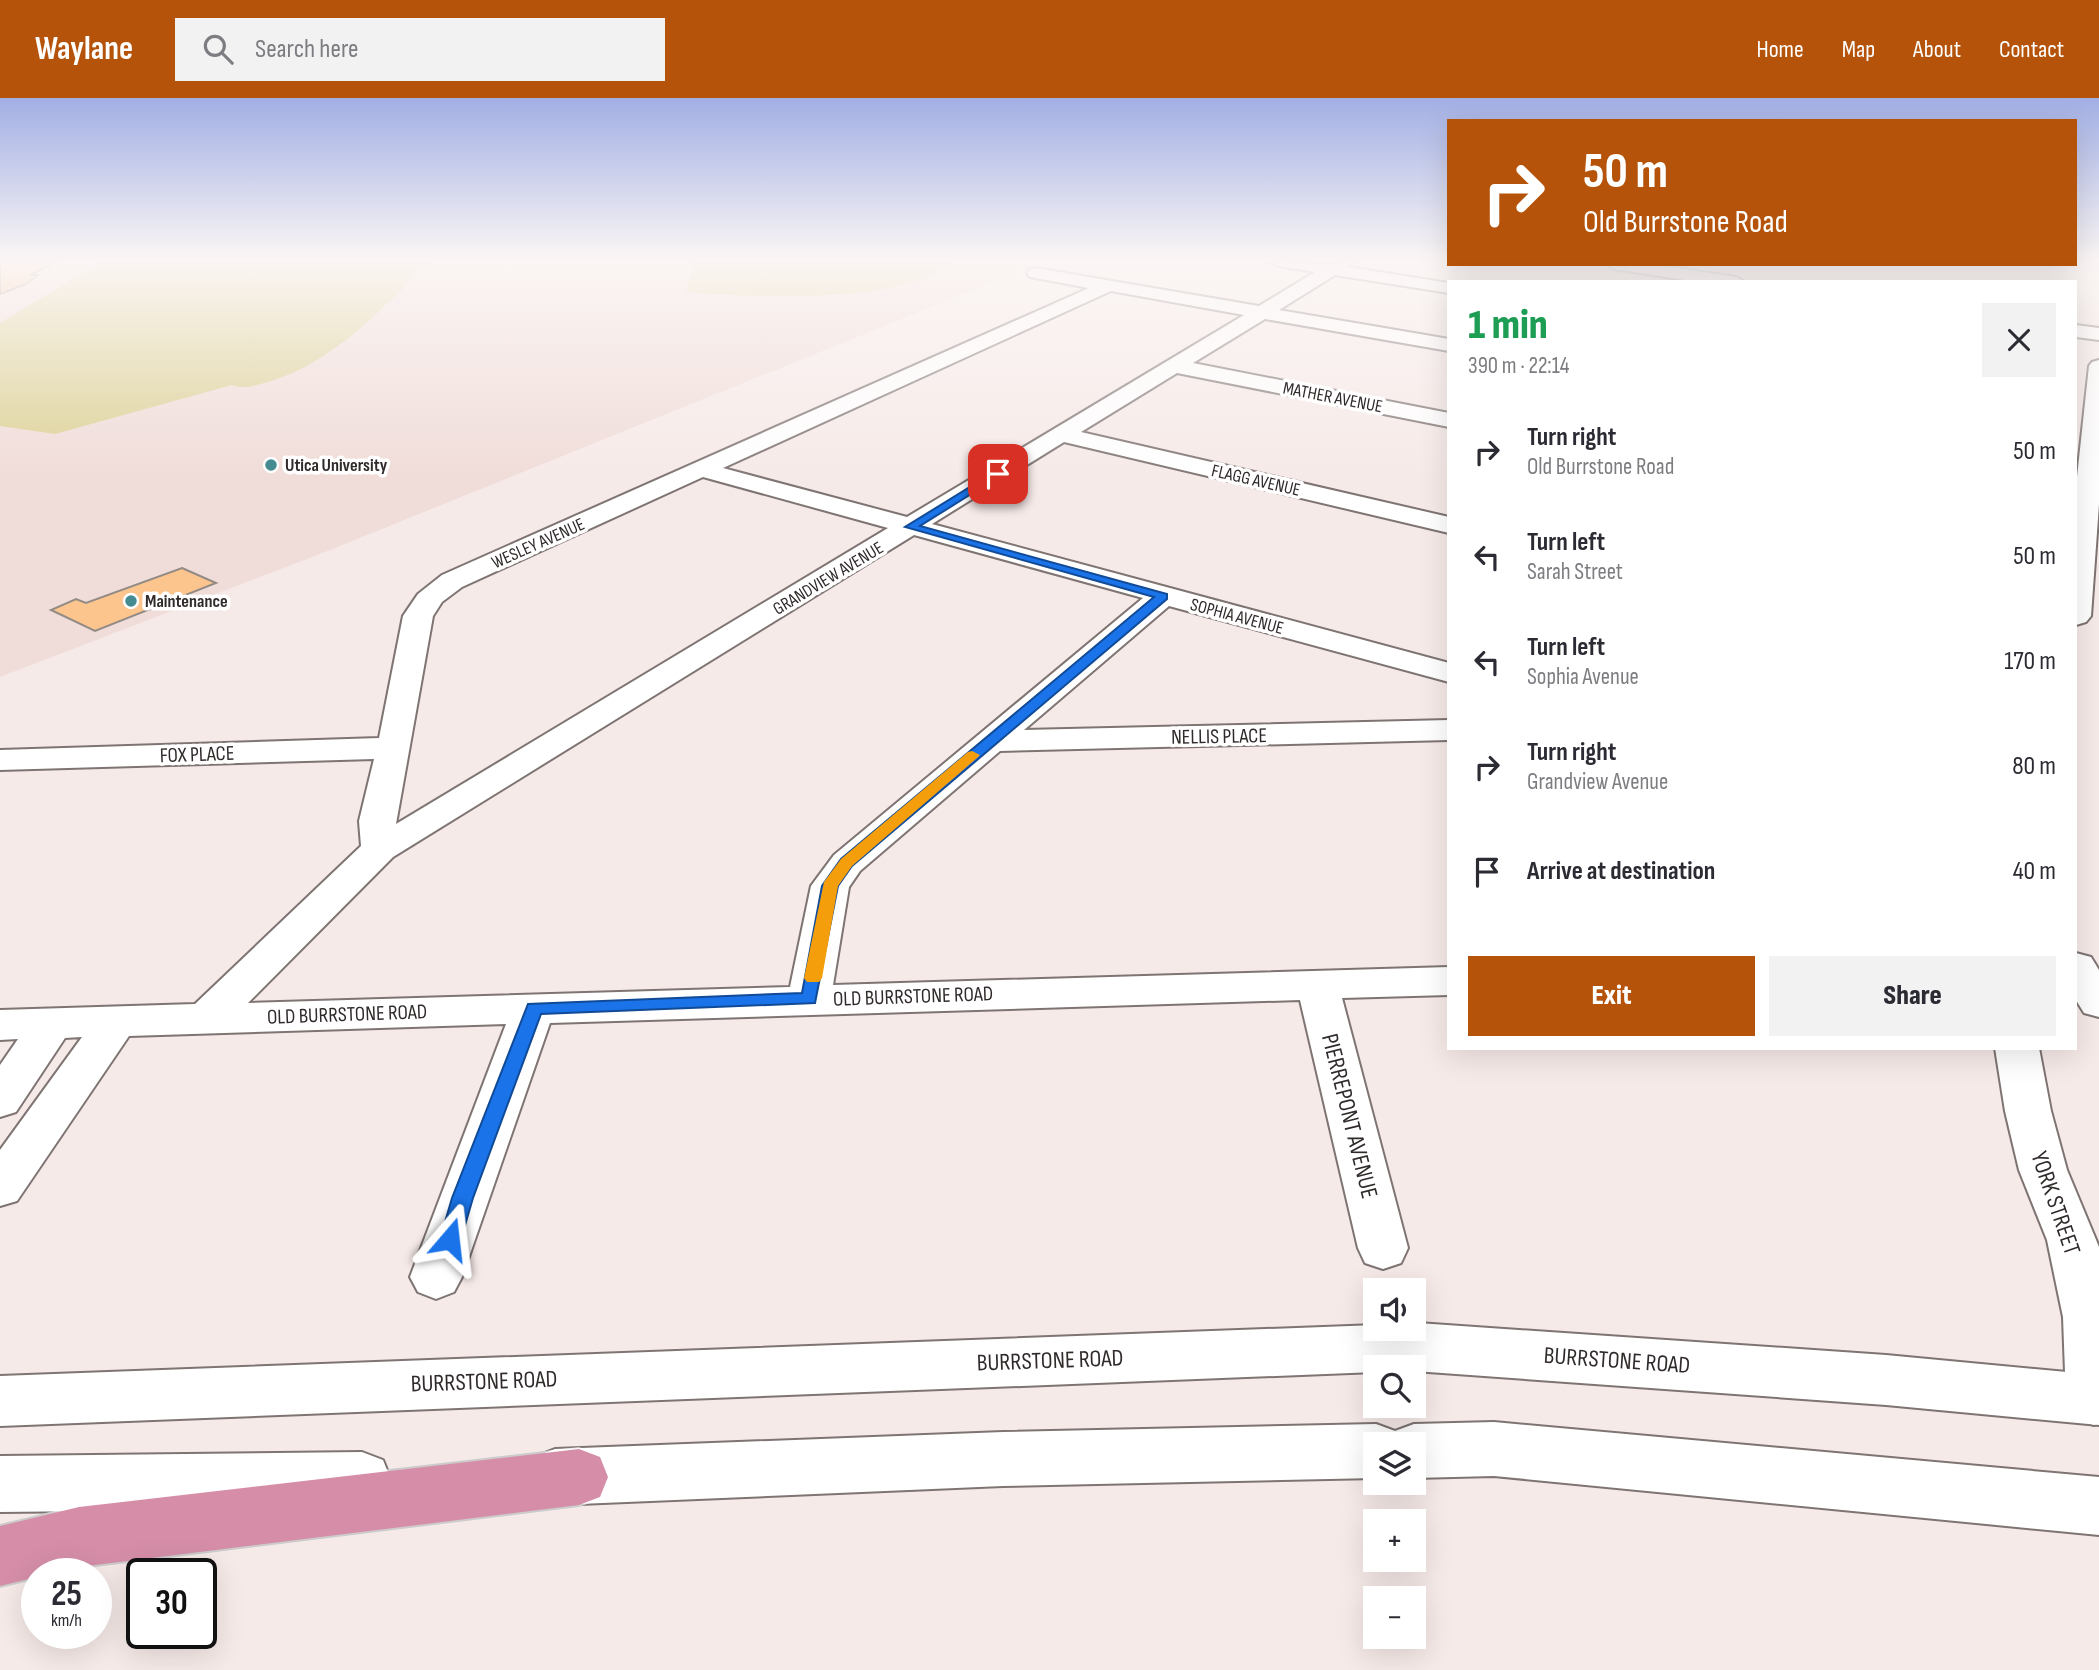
<!DOCTYPE html>
<html lang="en">
<head>
<meta charset="utf-8">
<style>
	body { margin:0; font-family:"Sofia Sans Condensed",sans-serif; background:#f2f2f3; color:#2b2b33; height:100vh; display:flex; flex-direction:column; font-size:26px; white-space:nowrap }
	* { box-sizing:border-box; margin:0 }
	p { font-size:23px; color:#7c7c81 }
	.icon { flex:none; width:38px; height:38px; fill:none; stroke:currentColor; stroke-width:2; stroke-linecap:round; stroke-linejoin:round }
	.map { position:relative; flex:1; overflow:hidden }
	.details { position:absolute; left:1447px; top:182px; width:630px; height:770px; display:flex; flex-direction:column; background:#fff; border-radius:0px; box-shadow:0 7px 28px #0002 }
	.details>* { flex:none }
	.hud { position:absolute; left:1447px; top:21px; width:630px; height:147px; border-radius:0px; box-shadow:0 7px 28px #0002; background:#b45309; color:#fff; overflow:hidden }
	.buttons { position:absolute; left:1363px; top:1180px; display:grid; gap:14px }
	.buttons a { display:grid; place-items:center; width:63px; height:63px; border-radius:0px; background:#fff; box-shadow:0 7px 28px #0002; font-size:35px }
	.speed { position:absolute; left:21px; top:1460px; display:flex; gap:14px; font-size:35px; font-weight:700; text-align:center }
	.speed>* { display:grid; place-content:center; width:91px; height:91px; border-radius:50%; background:#fff; box-shadow:0 7px 28px #0002; line-height:1 }
	.speed small { font-size:18px; font-weight:400 }
	.speed .limit { border:4px solid #111; border-radius:10px; background:#fff; color:#111 }
	.pin { position:absolute; display:grid; place-items:center; width:60px; height:60px; color:#fff; margin:-30px; border-radius:14px; box-shadow:0 4px 10px #0006 }
	.me { position:absolute; width:77px; margin:-38px; rotate:17deg; stroke-linejoin:round; filter:drop-shadow(0 0 5px #0008) }
	.turn { display:flex; align-items:center; gap:24px; height:147px; padding:0 21px; font-size:32px }
	.turn .icon { width:91px; height:91px; stroke-width:2.5 }
	.turn b { display:block; font-size:49px; line-height:60px }
	.round { display:grid; place-items:center; flex:none; width:74px; height:74px; border-radius:0px; background:#f2f2f3 }
	.summary { display:flex; align-items:center; justify-content:space-between; height:119px; padding:0 21px }
	h1 { font-size:42px; font-weight:800; line-height:52px; color:#1e9e55 }
	.cta { display:flex; gap:14px; margin-top:auto; padding:14px 21px }
	.cta a { flex:1; height:80px; border-radius:0px; background:#b45309; color:#fff; font-size:28px; font-weight:800; line-height:80px; text-align:center }
	.cta a+a { background:#f2f2f3; color:#2b2b33 }
	ul { padding:0; list-style:none }
	li { display:flex; align-items:center; gap:21px; height:105px; padding:0 21px }
	li div { flex:1 }
	li b { display:block; font-size:26px }
	li em { font-style:normal }
	header { display:flex; align-items:center; gap:42px; box-sizing:border-box; height:98px; padding:0 35px; background:#b45309; color:#fff }
	header strong { font-size:33px }
	nav { display:flex; gap:38px; margin-inline-start:auto; font-size:24px }
	.search { width:490px; height:63px; background:#f2f2f3; display:flex; align-items:center; gap:18px; box-sizing:border-box; padding:0 24px; border-radius:0px; color:#7c7c81; font-size:26px }
	.map>svg:first-child { display:block }
	.built { fill:#f0dcd8 }
	.green { fill:#dbd093 }
	.building { fill:#fdc58e; stroke:#938b85; stroke-width:2 }
	.lines { fill:none; stroke-linecap:round; stroke-linejoin:round }
	.minor-casing { stroke:#7e7472; stroke-width:4 }
	.tertiary-casing { stroke:#7e7472; stroke-width:4 }
	.trunk-casing { stroke:#cdcccc; stroke-width:4 }
	.minor { fill:#fff; fill-rule:evenodd }
	.tertiary { fill:#fff; fill-rule:evenodd }
	.trunk { fill:#d68ea8; fill-rule:evenodd }
	.route { fill:#1a73e8; stroke:#114b97; stroke-width:2 }
	.slow { fill:#f59e0b }
	.poi-dot { fill:#458c92; stroke:#fff; stroke-width:2.5 }
	.labels { text-anchor:middle; stroke-width:7; stroke-linejoin:round; paint-order:stroke }
	.far-street-label { font-size:18px; fill:#302b2a; stroke:#fff }
	.far-poi-label { font-size:18px; font-weight:bold; fill:#302b2a; stroke:#fff; text-anchor:start }
	.street-label { font-size:21px; fill:#302b2a; stroke:#fff }
	.near-street-label { font-size:24px; fill:#302b2a; stroke:#fff }
</style>
</head>
<body>
<header>
<strong>Waylane</strong>
<div class="search"><svg class="icon" aria-label="search" viewBox="0 0 24 24"><circle cx="10" cy="10" r="6"/><path d="M15 15l6 6"/></svg>Search here</div>
<nav><a>Home</a><a>Map</a><a>About</a><a>Contact</a></nav>
</header>
<div class="map">
<svg width="2099" height="1572" viewBox="0 0 2099 1572">
	<rect width="100%" height="100%" fill="#f6eae8"/>
	<!-- built -->
	<path class="built" d="M0,163H1045L325,454L0,579Z"/>
	<!-- green -->
	<g class="green">
		<path d="M102,163H431C382,210 335,264 268,284C255,287 245,292 232,287L55,336L0,328V225Z"/>
		<path d="M694,163H954C906,208 749,199 686,194Z"/>
	</g>
	<!-- building -->
	<g class="building">
		<path d="M0,163H57L30,177H38L26,186L0,196Z"/>
		<path d="M182,470L216,485L95,533L51,512L76,501L86,505Z"/>
	</g>
	<g class="lines">
		<defs>
			<g id="minor">
				<path d="M1270,163L1329,166L1354,163L1348,169L1449,185V195L1335,177L1279,212L1449,241V253L1265,221L1193,265L1449,315V329L1177,275L1081,334L1449,419V435L1064,344L932,426L1449,565V584L1169,508L1024,632L1449,622V642L1000,653L860,773L849,789L833,887L1449,869V897L1342,900L1408,1150L1401,1165L1383,1171L1365,1165L1358,1150L1300,902L550,925L462,1179L454,1194L436,1201L418,1194L410,1179L506,926L129,938L17,1103L0,1108V1052L82,939L65,940L16,1014L0,1019V967L18,941L0,942V912L195,906L361,748L359,723L374,661L0,672V652L379,640L403,518L418,496L442,477L1089,190L1030,179L1027,175L1030,171L1036,170L1259,208L1315,174L1278,168ZM1111,193L1244,217L907,419L723,370ZM703,379L888,430L396,726L433,518L442,504L462,489ZM914,437L1143,500L834,757L811,788L790,889L248,905L393,759Z"/>
				<path d="M1606,166H1651L1736,179L1745,184H1698L1614,171Z"/>
				<path d="M2076,227L2099,230V242L2076,239Z"/>
				<path d="M2099,262V406L2091,518L2086,524L2076,527V388L2089,268L2092,264Z"/>
				<path d="M1995,950H2039L2051,1013L2067,1072L2099,1149V1325L2094,1327L2074,1320L2066,1302L2063,1219L2047,1142L2019,1072L2005,1013Z"/>
			</g>
			<g id="tertiary">
				<path d="M2076,855L2091,859L2099,872V919L2084,915L2076,902Z"/>
				<path d="M1418,1225L1886,1257L2099,1277V1327L1886,1307L1414,1273V1269H1376V1274L0,1328V1278L1376,1227V1230H1414V1226Z"/>
				<path d="M1494,1324L2099,1379V1437L1494,1378L1414,1380V1346H1376V1380L1003,1388L555,1407L534,1399L526,1379L534,1359L555,1351L1003,1334L1376,1326L1395,1333L1414,1326Z"/>
				<path d="M362,1354L383,1362L391,1382L383,1402L362,1410L0,1414V1358Z"/>
			</g>
			<path id="trunk" d="M579,1351L600,1359L608,1379L600,1399L579,1407L79,1469L52,1475H37V1479L0,1488V1428L79,1409Z"/>
		</defs>
		<!-- minor casing -->
		<use href="#minor" class="minor-casing"/>
		<!-- tertiary casing -->
		<use href="#tertiary" class="tertiary-casing"/>
		<!-- trunk casing -->
		<use href="#trunk" class="trunk-casing"/>
		<!-- minor -->
		<use href="#minor" class="minor"/>
		<!-- tertiary -->
		<use href="#tertiary" class="tertiary"/>
		<!-- trunk -->
		<use href="#trunk" class="trunk"/>
	</g>
	<!-- sky -->
	<linearGradient id="sky" x2="0" y2="1"><stop stop-color="#a2afe4"/><stop offset="0.42" stop-color="#fbf6f5"/><stop offset="1" stop-color="#fbf6f5" stop-opacity="0"/></linearGradient>
	<rect width="2099" height="384" fill="url(#sky)"/>
	<!-- route -->
	<path class="route" d="M994,374L1003,376L920,428L1167,496V501L852,768L838,788L815,905L541,916L473,1100L461,1141L458,1147L450,1149L443,1147L440,1141L452,1100L528,906L802,895L822,788L841,761L1154,499L905,429Z"/>
	<!-- slow -->
	<path class="slow" d="M972,653L980,657L977,660L852,768L838,788L822,880L819,884H807L804,880L824,784L841,761L968,654Z"/>
	<!-- markers -->
	<g class="poi-dot">
		<circle cx="271" cy="367" r="7"/>
		<circle cx="131" cy="503" r="7"/>
	</g>
	<g class="labels">
		<!-- far-street labels -->
		<g class="far-street-label">
			<text transform="translate(1333 299) rotate(11)" y="6">MATHER AVENUE</text>
			<text transform="translate(1256 382) rotate(13)" y="6">FLAGG AVENUE</text>
			<text transform="translate(538 445) rotate(-24)" y="6">WESLEY AVENUE</text>
			<text transform="translate(828 480) rotate(-31)" y="6">GRANDVIEW AVENUE</text>
			<text transform="translate(1237 518) rotate(15)" y="6">SOPHIA AVENUE</text>
		</g>
		<!-- far-poi labels -->
		<g class="far-poi-label">
			<text x="285" y="373">Utica University</text>
			<text x="145" y="509">Maintenance</text>
		</g>
		<!-- street labels -->
		<g class="street-label">
			<text transform="translate(1219 638) rotate(-1)" y="7">NELLIS PLACE</text>
			<text transform="translate(197 656) rotate(-2)" y="7">FOX PLACE</text>
			<text transform="translate(913 898) rotate(-2)" y="7">OLD BURRSTONE ROAD</text>
			<text transform="translate(347 916) rotate(-2)" y="7">OLD BURRSTONE ROAD</text>
		</g>
		<!-- near-street labels -->
		<g class="near-street-label">
			<text transform="translate(1350 1018) rotate(76)" y="8">PIERREPONT AVENUE</text>
			<text transform="translate(2056 1105) rotate(71)" y="8">YORK STREET</text>
			<text transform="translate(1050 1262) rotate(-2)" y="8">BURRSTONE ROAD</text>
			<text transform="translate(1617 1262) rotate(4)" y="8">BURRSTONE ROAD</text>
			<text transform="translate(484 1283) rotate(-2)" y="8">BURRSTONE ROAD</text>
		</g>
	</g>
</svg>
<div class="buttons">
<a><svg class="icon" aria-label="sound" viewBox="0 0 24 24"><path d="M4 9h4l5-4v14l-5-4H4zM17 9q2 3 0 6"/></svg></a>
<a><svg class="icon" aria-label="search" viewBox="0 0 24 24"><circle cx="10" cy="10" r="6"/><path d="M15 15l6 6"/></svg></a>
<a><svg class="icon" aria-label="layers" viewBox="0 0 24 24"><path d="M12 4l9 5-9 5-9-5zM3 14l9 5 9-5"/></svg></a>
<a>+</a>
<a>−</a>
</div>
<div class="speed"><div>25<small>km/h</small></div><div class="limit">30</div></div>
<div class="pin" style="left:998px;top:376px;background:#d93025"><svg class="icon" aria-label="arrive" viewBox="0 0 24 24"><path d="M6 21V4h12l-3 4 3 4H6"/></svg></div>
<svg class="me" style="left:450px;top:1141px" viewBox="-20 -20 40 40"><path d="M0-17L14 15 0 8-14 15z" fill="#1a73e8" stroke="#fff" stroke-width="4"/></svg>
<div class="hud">
<div class="turn"><svg class="icon" aria-label="right" viewBox="0 0 24 24"><path d="M7 20v-9h11M14 6l5 5-5 5"/></svg><div><b>50 m</b>Old Burrstone Road</div></div>
</div>
<section class="details">
<div class="summary"><div><h1>1 min</h1><p>390 m · 22:14</p></div><a class="round"><svg class="icon" aria-label="close" viewBox="0 0 24 24"><path d="M6 6l12 12M18 6L6 18"/></svg></a></div>
<ul>
<li><svg class="icon" aria-label="right" viewBox="0 0 24 24"><path d="M7 20v-9h11M14 6l5 5-5 5"/></svg><div><b>Turn right</b><p>Old Burrstone Road</p></div><em>50 m</em></li>
<li><svg class="icon" aria-label="left" viewBox="0 0 24 24"><path d="M17 20v-9H6M10 6l-5 5 5 5"/></svg><div><b>Turn left</b><p>Sarah Street</p></div><em>50 m</em></li>
<li><svg class="icon" aria-label="left" viewBox="0 0 24 24"><path d="M17 20v-9H6M10 6l-5 5 5 5"/></svg><div><b>Turn left</b><p>Sophia Avenue</p></div><em>170 m</em></li>
<li><svg class="icon" aria-label="right" viewBox="0 0 24 24"><path d="M7 20v-9h11M14 6l5 5-5 5"/></svg><div><b>Turn right</b><p>Grandview Avenue</p></div><em>80 m</em></li>
<li><svg class="icon" aria-label="arrive" viewBox="0 0 24 24"><path d="M6 21V4h12l-3 4 3 4H6"/></svg><div><b>Arrive at destination</b></div><em>40 m</em></li>
</ul>
<div class="cta"><a>Exit</a><a>Share</a></div>
</section>
</div>
</body>
</html>
